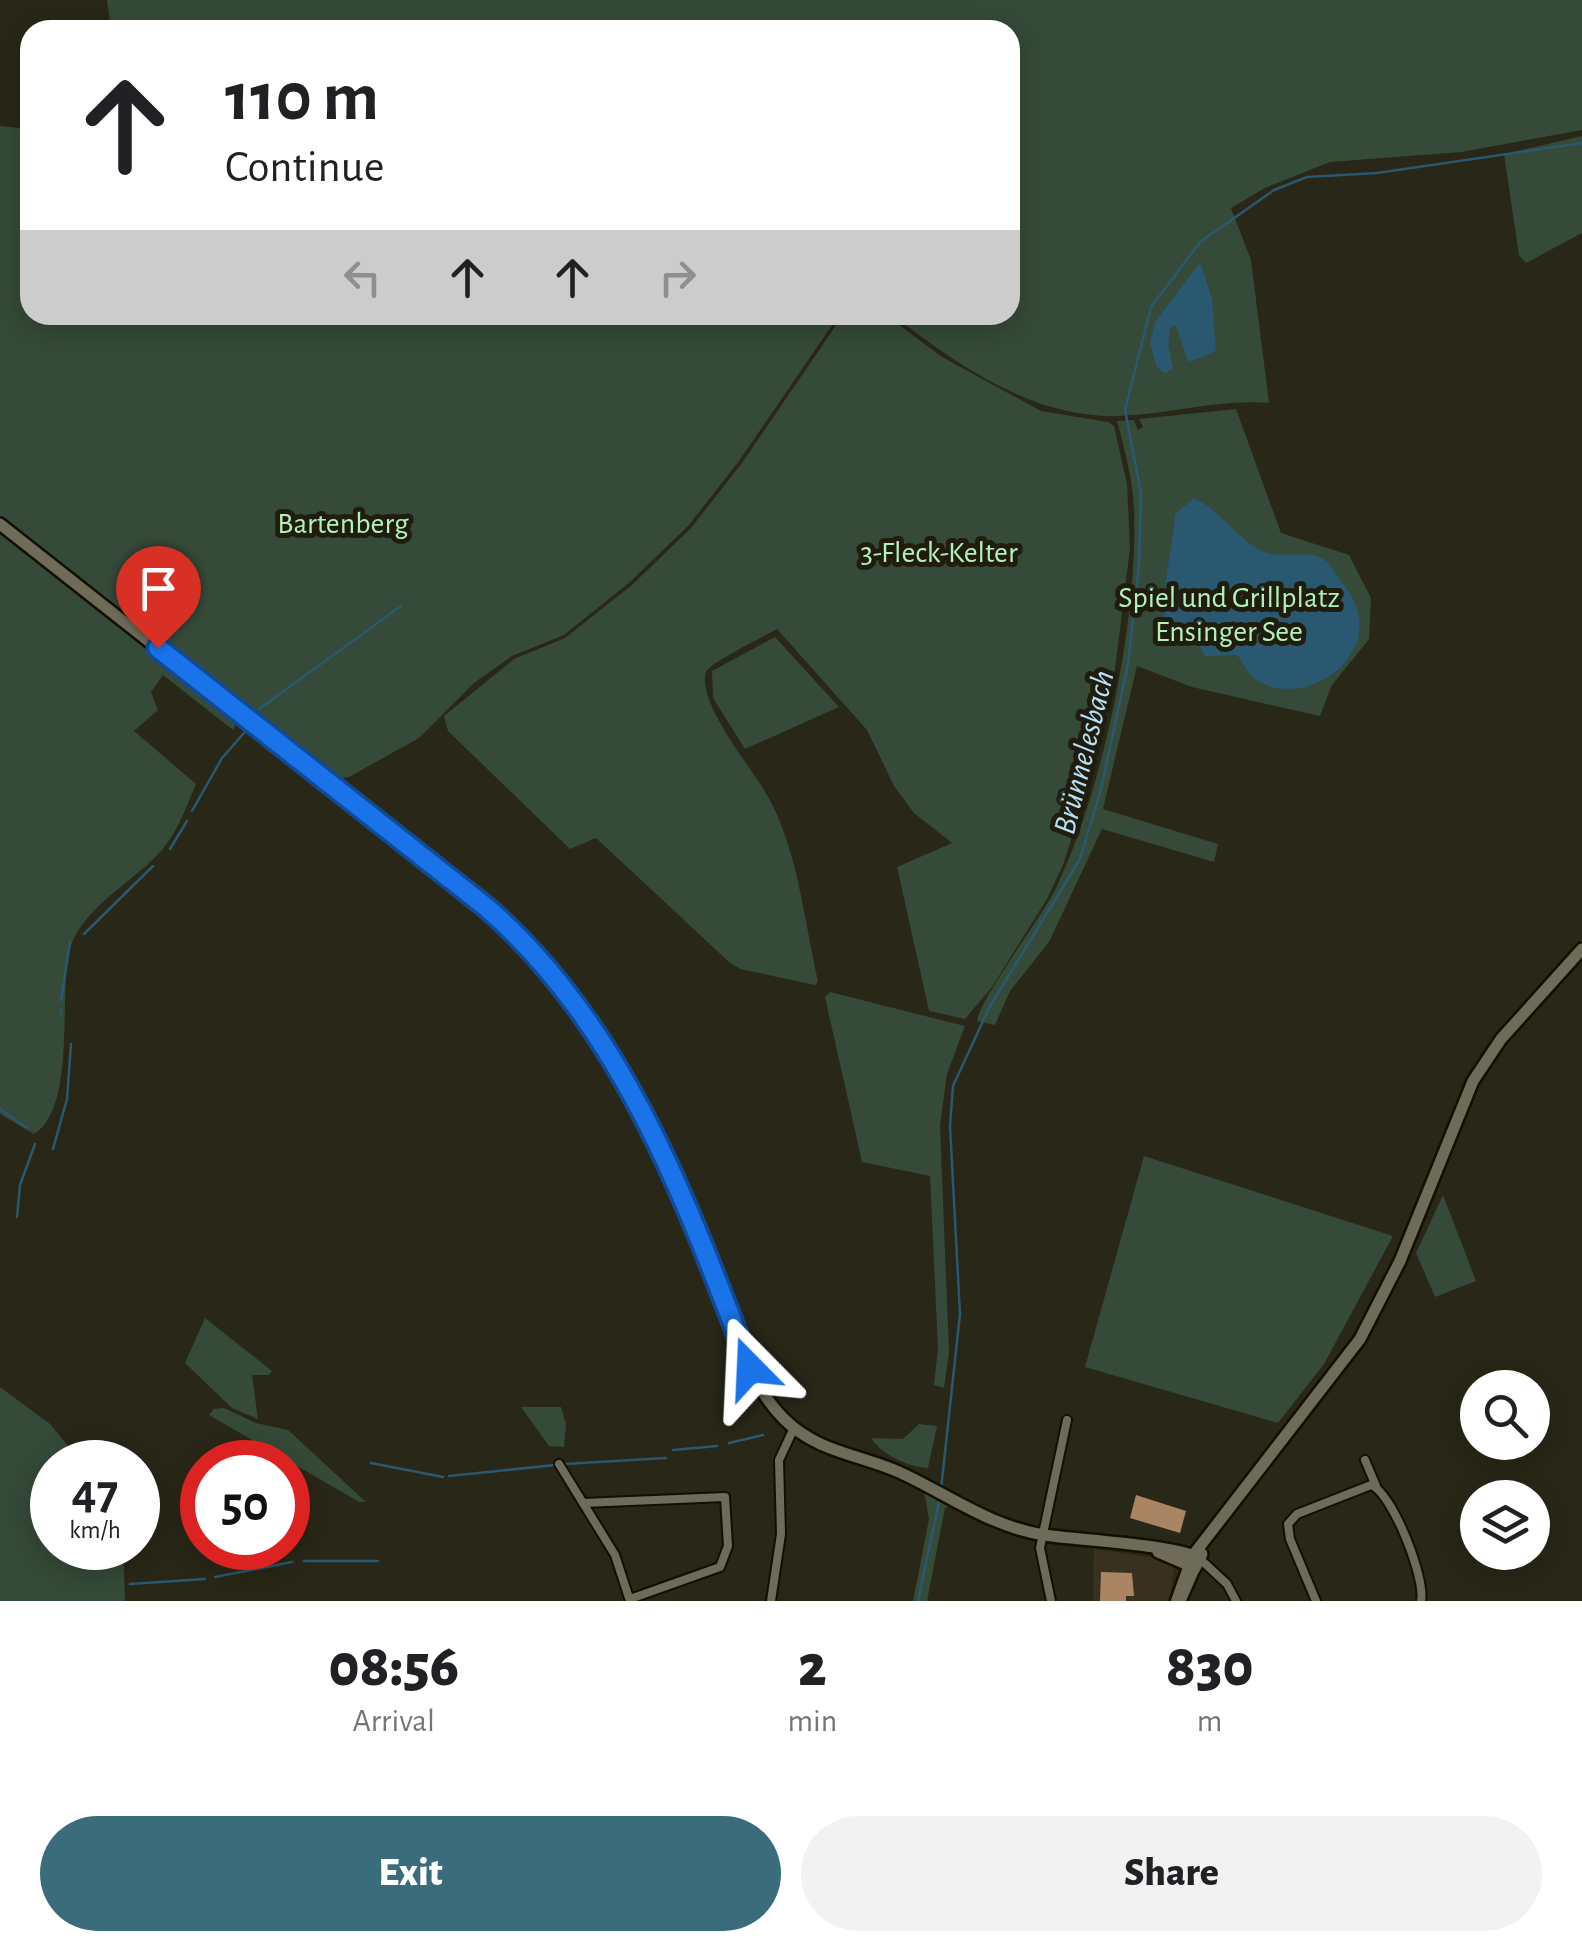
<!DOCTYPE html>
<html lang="en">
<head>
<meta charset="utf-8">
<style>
	body { margin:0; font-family:"Alegreya Sans",sans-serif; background:#f2f2f2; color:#202124; height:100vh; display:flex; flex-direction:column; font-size:38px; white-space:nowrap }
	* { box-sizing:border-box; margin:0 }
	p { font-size:32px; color:#757577 }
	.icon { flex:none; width:55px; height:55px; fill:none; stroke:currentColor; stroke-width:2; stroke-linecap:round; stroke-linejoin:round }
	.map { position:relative; height:1601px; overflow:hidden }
	.panel { display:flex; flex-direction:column; background:#fff; flex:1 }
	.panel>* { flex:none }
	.banner { position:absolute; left:20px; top:20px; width:1000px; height:305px; border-radius:30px; box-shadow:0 5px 25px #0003; background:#fff; color:#202124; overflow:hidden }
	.fabs { position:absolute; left:1460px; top:1370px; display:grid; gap:20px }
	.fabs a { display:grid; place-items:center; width:90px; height:90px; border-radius:50%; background:#fff; box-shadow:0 5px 25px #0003; font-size:50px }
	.speed { position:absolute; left:30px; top:1440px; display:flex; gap:20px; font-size:50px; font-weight:700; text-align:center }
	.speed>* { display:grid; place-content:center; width:130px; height:130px; border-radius:50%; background:#fff; box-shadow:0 5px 25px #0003; line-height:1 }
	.speed small { font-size:25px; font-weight:400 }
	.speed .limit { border:15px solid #d22; background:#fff; color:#111 }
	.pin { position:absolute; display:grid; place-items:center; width:85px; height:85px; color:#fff; margin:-102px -42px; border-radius:50% 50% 50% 0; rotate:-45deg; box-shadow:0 0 10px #0007 }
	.pin .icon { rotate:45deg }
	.me { position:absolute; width:110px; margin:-55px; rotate:339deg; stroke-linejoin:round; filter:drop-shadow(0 0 8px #0008) }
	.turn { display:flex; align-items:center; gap:35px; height:210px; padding:0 40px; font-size:45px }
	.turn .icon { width:130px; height:130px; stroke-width:2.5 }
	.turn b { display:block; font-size:70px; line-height:85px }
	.lanes { display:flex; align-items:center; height:95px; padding:0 40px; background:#0003; justify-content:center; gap:50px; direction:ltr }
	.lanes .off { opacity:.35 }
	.eta { display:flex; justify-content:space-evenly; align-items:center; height:170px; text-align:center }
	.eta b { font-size:60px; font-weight:800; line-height:70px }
	.primary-button { display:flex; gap:20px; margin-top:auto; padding:20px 40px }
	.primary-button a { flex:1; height:115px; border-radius:60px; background:#3a6c7b; color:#fff; font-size:40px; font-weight:800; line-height:115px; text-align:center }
	.primary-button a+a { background:#f2f2f2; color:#202124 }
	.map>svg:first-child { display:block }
	.commercial { fill:#383120 }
	.green { fill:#354a38 }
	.water { fill:#2a5870 }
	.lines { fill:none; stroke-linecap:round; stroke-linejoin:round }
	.stream { stroke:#2a5870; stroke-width:2.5 }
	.building { fill:#a98564 }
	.minor-casing { stroke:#120f03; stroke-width:12 }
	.tertiary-casing { stroke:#120f03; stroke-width:15 }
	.secondary-casing { stroke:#120f03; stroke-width:16 }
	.minor { stroke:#6e6b59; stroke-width:8 }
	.tertiary { stroke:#6e6b59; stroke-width:10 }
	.secondary { stroke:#6e6b59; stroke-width:11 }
	.route-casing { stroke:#114b97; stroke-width:25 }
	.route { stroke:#1a73e8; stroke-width:18 }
	.labels { text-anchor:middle; stroke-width:10; stroke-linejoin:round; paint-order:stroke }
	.park-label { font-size:30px; fill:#b3f0bb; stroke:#201d0e }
	.water-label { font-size:32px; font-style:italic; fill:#b6e1fa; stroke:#201d0e }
</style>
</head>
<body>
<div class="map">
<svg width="1582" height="1601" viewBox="0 0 1582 1601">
	<rect width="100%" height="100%" fill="#292717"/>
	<!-- commercial -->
	<path class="commercial" d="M1094,1549L1169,1560L1174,1568L1170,1601H1093Z"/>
	<!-- green -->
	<g class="green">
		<path d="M107,0H1582V130L1461,152L1330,162L1265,188L1231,208L1251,260L1269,403C1218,399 1167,415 1117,416C1029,417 959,365 892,315H1010V30H111Z"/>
		<path d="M0,126L30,129V315H839L739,461L689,525L630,582L564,635L512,656L474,683L419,738L349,777L332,779L0,519Z"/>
		<path d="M1582,136V233L1526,263L1519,255L1504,154Z"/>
		<path d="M843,315H886L942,357L1041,411L1108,422L1114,426L1127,484L1130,548L1112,693L1098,755L1063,865L1047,899L992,987L965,1019L929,1011L897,867L952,843L914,813L894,786L867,730L777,629C763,637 709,663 706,672C697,704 751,766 767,795C798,849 804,920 818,981L815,985L740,969L729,962L596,838L570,849L448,731L444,716L514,659L565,638L632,585L691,528L742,463Z"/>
		<path d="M1236,409L1281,533L1349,555L1371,598L1369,639L1332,685L1320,716L1192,687L1137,666L1103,809L1218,844L1214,862L1102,829L1049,942L1010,991L995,1025L977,1021C979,1000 1041,918 1055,890C1103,791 1138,621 1134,511C1133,480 1125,451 1117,421L1134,420L1138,430L1143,427L1139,419Z"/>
		<path d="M0,529L234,714L237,722L233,730L163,675L151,692L158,710L134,731L196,784C186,807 178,832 161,851C133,883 80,908 69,952C59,997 76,1109 34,1134L0,1114Z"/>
		<path d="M775,637L839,707L745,749L713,698L712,671Z"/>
		<path d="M830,992L965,1026L947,1074L940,1125L949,1352L944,1388L934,1385L938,1349L930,1176L862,1162L825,997Z"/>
		<path d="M1144,1156L1393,1236L1324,1364L1278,1423L1085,1367Z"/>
		<path d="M1443,1195L1476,1281L1435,1297L1416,1253Z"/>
		<path d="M205,1318L272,1371L269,1375H252L258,1419L232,1408L185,1363Z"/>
		<path d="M0,1387L50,1424L81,1462H52V1548H123L125,1601H0Z"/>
		<path d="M521,1407H561L566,1424L564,1447L549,1446Z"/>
		<path d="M224,1408L256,1423L288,1430L366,1502H359L209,1415L214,1409Z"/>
		<path d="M919,1424L937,1426L928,1468C908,1467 882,1455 871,1438L903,1439Z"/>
		<path d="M924,1491L950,1506L945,1508L927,1601H913L929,1519Z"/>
	</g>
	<!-- water -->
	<g class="water">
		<path d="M1200,262L1212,299L1216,351L1188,362L1176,325L1171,326L1168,344L1173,368L1165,373L1157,368L1150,343L1155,322Z"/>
		<path d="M1194,498C1220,510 1235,537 1260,550C1281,561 1307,547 1326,561C1333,567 1339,579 1345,586C1395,651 1305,714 1255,679C1248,674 1243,663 1237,655L1205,656L1190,628L1175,630L1164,621C1161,590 1173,548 1175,514Z"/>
	</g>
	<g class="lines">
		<!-- stream -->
		<g class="stream">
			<path d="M259,709L401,606"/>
			<path d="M192,811L222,758L244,733"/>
			<path d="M170,849L187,821"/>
			<path d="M84,934L153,866"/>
			<path d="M61,1001L70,942"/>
			<path d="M61,1010V1016"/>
			<path d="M0,1109L27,1128"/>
			<path d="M53,1149L67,1099L71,1044"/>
			<path d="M17,1217L20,1185L35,1144"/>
			<path d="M729,1443L763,1435"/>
			<path d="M673,1450L717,1446"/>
			<path d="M371,1463L443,1477"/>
			<path d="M564,1464L666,1458"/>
			<path d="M449,1476L555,1465"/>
			<path d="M941,1489L960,1314L950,1126L953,1086L989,1008L1080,859L1101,789L1128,664L1139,566L1141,493L1125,410L1151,307L1200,242L1274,190L1307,177L1377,173L1582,143"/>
			<path d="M304,1561H378"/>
			<path d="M215,1577L292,1562"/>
			<path d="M130,1584L205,1579"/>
			<path d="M918,1601L940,1497"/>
		</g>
	</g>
	<!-- building -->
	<g class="building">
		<path d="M1136,1495L1186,1511L1180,1533L1130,1518Z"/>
		<path d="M1101,1572L1132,1573L1134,1596H1126V1601H1100Z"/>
	</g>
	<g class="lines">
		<defs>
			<g id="minor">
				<path d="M1365,1460L1376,1486"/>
				<path d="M559,1464L615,1555L630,1601"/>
				<path d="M583,1503L725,1497L728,1546L720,1567L630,1599"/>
				<path d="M1200,1559L1227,1584L1236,1601"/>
				<path d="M771,1601L781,1534L779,1460L794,1428"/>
				<path d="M1051,1601L1040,1548L1067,1420"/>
				<path d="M1316,1601L1290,1539L1288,1524L1297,1514L1371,1485C1392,1492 1426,1579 1421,1601"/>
			</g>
			<g id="tertiary">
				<path d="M1181,1600L1195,1568"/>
				<path d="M1176,1601L1191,1559"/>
			</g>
			<g id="secondary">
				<path d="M0,524L486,907C597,1003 656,1137 712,1270C733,1320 744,1379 784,1419C817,1452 858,1454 899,1472C949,1495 989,1526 1044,1535C1076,1540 1180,1545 1200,1559"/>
				<path d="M1158,1552L1195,1568L1202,1554"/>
				<path d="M1194,1554L1360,1339L1400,1261L1473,1081L1501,1039L1582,949"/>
			</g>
		</defs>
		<!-- minor casing -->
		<use href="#minor" class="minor-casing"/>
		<!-- tertiary casing -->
		<use href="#tertiary" class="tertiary-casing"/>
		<!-- secondary casing -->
		<use href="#secondary" class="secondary-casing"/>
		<!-- minor -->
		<use href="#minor" class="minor"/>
		<!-- tertiary -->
		<use href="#tertiary" class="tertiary"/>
		<!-- secondary -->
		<use href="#secondary" class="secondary"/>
	</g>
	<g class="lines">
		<defs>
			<path id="route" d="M158,648L486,907C623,1025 687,1203 750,1368"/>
		</defs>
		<!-- route casing -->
		<use href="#route" class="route-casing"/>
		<!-- route -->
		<use href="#route" class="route"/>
	</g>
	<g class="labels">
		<!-- park labels -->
		<g class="park-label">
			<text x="343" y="533">Bartenberg</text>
			<text x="939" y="562">3-Fleck-Kelter</text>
			<text x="1229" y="607">Spiel und Grillplatz<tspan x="1229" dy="34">Ensinger See</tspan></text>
		</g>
		<!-- water labels -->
		<g class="water-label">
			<text transform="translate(1083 752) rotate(-76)" y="11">Brünnelesbach</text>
		</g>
	</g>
</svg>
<div class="fabs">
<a><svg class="icon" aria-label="search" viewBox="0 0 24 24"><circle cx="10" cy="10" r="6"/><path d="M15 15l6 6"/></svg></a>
<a><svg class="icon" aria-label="layers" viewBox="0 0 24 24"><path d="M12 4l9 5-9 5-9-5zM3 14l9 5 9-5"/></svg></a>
</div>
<div class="speed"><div>47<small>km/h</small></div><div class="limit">50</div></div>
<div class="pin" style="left:158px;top:648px;background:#d93025"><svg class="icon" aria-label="arrive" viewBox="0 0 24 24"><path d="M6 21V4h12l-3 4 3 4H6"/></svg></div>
<svg class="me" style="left:750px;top:1368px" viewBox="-20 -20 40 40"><path d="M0-17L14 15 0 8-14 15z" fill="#1a73e8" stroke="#fff" stroke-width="4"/></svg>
<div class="banner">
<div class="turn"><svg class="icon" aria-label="ahead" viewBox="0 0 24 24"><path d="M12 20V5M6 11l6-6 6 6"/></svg><div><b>110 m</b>Continue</div></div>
<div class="lanes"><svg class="icon off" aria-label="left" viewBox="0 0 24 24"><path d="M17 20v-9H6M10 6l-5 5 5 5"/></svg><svg class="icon" aria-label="ahead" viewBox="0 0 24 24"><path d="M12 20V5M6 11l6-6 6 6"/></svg><svg class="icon" aria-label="ahead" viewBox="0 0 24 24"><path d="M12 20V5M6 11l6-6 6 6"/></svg><svg class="icon off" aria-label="right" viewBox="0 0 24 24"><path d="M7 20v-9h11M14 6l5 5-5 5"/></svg></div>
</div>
</div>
<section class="panel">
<div class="eta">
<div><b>08:56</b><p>Arrival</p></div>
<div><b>2</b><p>min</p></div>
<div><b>830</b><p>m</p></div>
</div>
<div class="primary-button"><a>Exit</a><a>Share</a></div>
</section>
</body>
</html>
